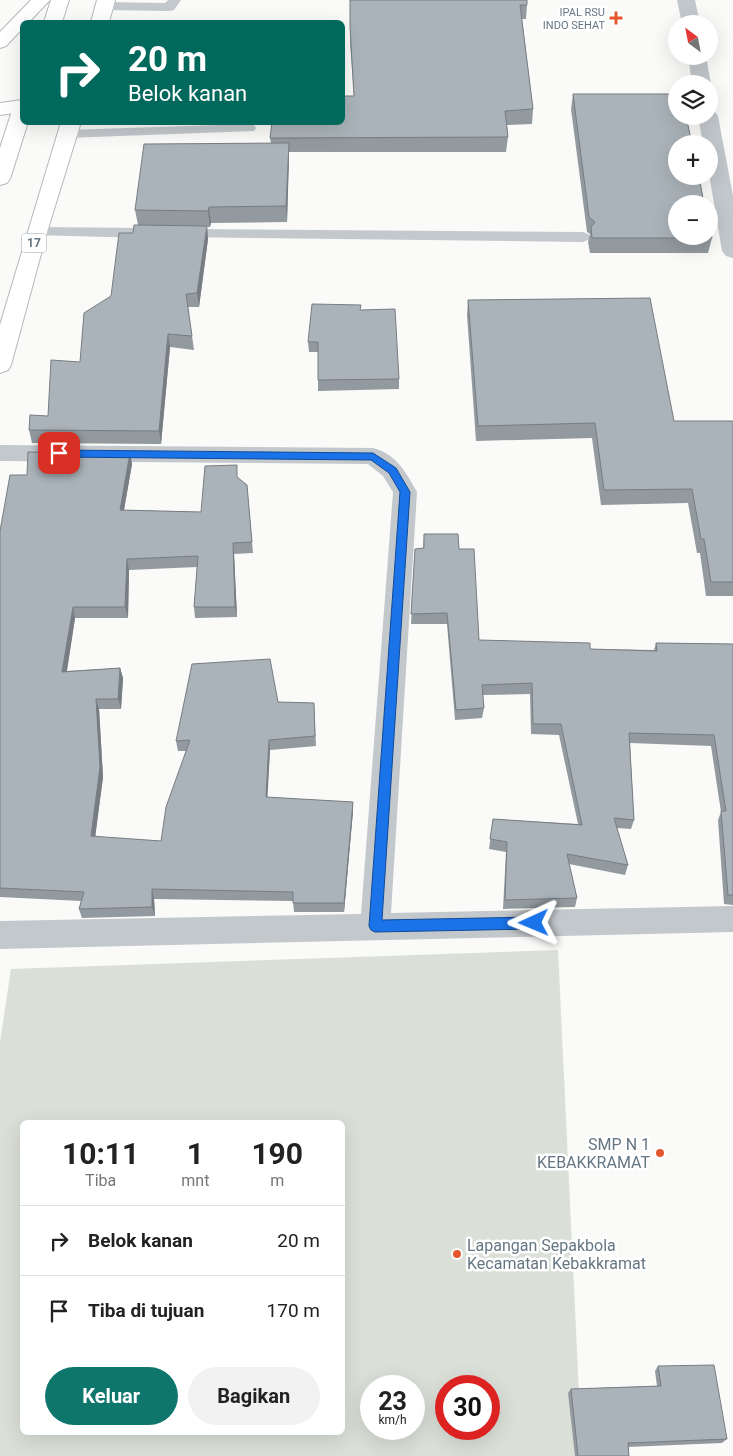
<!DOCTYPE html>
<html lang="id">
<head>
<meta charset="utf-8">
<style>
	body { margin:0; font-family:Roboto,sans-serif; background:#f2f2f2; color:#222; height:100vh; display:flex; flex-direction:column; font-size:19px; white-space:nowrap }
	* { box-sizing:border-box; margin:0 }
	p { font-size:16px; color:#767676 }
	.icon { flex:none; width:28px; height:28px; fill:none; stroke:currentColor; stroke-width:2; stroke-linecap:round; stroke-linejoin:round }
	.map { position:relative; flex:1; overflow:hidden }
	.panel { position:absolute; left:20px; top:1120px; width:325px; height:315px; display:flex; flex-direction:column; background:#fff; border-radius:8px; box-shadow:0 5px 20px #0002 }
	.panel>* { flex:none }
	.banner { position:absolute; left:20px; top:20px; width:325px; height:105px; border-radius:8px; box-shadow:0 5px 20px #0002; background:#00695c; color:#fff; overflow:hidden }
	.needle { width:32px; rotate:328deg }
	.tools { position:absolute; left:668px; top:15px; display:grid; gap:10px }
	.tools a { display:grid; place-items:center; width:50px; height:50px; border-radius:50%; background:#fff; box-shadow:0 5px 20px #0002; font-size:25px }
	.speed { position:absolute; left:360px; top:1375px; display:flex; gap:10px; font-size:25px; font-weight:700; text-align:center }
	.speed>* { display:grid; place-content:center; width:65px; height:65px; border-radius:50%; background:#fff; box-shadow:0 5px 20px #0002; line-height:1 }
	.speed small { font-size:12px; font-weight:400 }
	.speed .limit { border:8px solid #d22; background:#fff; color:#111 }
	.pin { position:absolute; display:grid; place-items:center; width:42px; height:42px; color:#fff; margin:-21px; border-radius:10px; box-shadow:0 2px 8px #0006 }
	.me { position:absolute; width:55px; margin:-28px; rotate:269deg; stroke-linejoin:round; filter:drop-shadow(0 0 4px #0008) }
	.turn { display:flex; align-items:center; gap:18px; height:105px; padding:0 25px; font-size:22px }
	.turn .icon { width:65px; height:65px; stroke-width:2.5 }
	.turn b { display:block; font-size:35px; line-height:42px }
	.eta { display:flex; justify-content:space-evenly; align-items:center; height:85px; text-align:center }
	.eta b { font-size:30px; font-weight:700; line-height:35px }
	.primary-button { display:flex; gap:10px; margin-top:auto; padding:10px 25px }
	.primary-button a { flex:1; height:58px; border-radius:30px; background:#0f766e; color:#fff; font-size:20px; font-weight:700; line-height:58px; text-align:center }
	.primary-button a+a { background:#f2f2f2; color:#222 }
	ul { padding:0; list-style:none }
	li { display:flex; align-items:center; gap:15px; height:70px; padding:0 25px; border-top:1px solid #e0e0e0 }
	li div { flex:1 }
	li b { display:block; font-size:19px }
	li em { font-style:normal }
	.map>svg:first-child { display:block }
	.green { fill:#dadfd7; fill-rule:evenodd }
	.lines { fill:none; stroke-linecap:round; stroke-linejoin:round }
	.trunk-casing { stroke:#b4b9bd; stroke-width:2 }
	.motorway-casing { stroke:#b4b9bd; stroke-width:2 }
	.service { fill:#c3c8cc; fill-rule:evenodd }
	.minor { fill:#c3c8cc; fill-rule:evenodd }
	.trunk { fill:#fff; fill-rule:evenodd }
	.motorway { fill:#fff; fill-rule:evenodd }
	.wall { fill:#929a9f }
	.shaded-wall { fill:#777d82 }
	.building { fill:#aab3b9; stroke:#777d82 }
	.route { fill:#1a73e8; stroke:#114b97 }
	.poi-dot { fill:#e4572e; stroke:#fff; stroke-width:2 }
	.labels { text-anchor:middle; stroke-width:5; stroke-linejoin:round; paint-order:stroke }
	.far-poi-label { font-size:11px; fill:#657683; stroke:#fff; text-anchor:end }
	.shield { fill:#fff; stroke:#939fa8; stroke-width:1 }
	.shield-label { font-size:12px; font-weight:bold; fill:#657683 }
	.near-poi-label { font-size:16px; fill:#657683; stroke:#fff; text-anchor:end }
</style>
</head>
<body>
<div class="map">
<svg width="733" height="1456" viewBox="0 0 733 1456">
	<rect width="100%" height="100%" fill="#fafaf8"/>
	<!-- green -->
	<path class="green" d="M558,950L582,1456H0V1042L11,969ZM22,1122H342V1432H22ZM371,1386H414V1429H371ZM446,1386H489V1429H446Z"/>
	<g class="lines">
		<defs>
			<g id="trunk">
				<path d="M51,0H69L62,22H44Z"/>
				<path d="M97,0H115L109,22H91Z"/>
				<path d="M22,105V122H28L10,179L7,183L0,185V148L12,111L15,107Z"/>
				<path d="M61,122H81L47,232L11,365L8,370L0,373V325Z"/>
			</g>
			<g id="motorway">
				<path d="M31,0H50L29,22H22V29L6,46L0,48V32Z"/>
				<path d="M22,100V112L0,115V103Z"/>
			</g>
		</defs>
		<!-- trunk casing -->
		<use href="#trunk" class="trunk-casing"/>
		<!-- motorway casing -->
		<use href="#motorway" class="motorway-casing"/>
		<!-- service -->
		<g class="service">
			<path d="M168,0H181L174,10L169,11L104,10L97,6L104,2L165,3Z"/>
			<path d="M249,124L254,125L256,128L254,131L66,138L61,137L59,134L61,131L66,130Z"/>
			<path d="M37,227L145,228L150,230L153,233L150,236L145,238L32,235L29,232L32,229Z"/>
			<path d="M181,229L583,232L588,234L591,237L588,240L583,242L176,237L173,234L176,231Z"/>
		</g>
		<!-- minor -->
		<g class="minor">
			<path d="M677,0H695L700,24H682Z"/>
			<path d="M688,56H706L711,84L709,88V84H692Z"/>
			<path d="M709,110L715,112L718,116L733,196V258L726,256L722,251L709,174V144H703L698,116H709Z"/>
			<path d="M0,445L373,448C396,454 406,472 417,492L391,913L733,906V932L0,949V921L361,914L393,492L383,476L368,464L0,461Z"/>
		</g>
		<!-- trunk -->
		<use href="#trunk" class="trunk"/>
		<!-- motorway -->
		<use href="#motorway" class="motorway"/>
	</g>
	<!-- wall -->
	<g class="wall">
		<path d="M350,0L527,5L526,19H522L533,109L532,124L507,125L508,137L506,152H289L287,222L211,223L210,227H207L208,239L199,307H188L194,350L170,347L161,444L32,443L29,430L48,416L80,362L111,296L133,233L138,225L135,210L271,143L270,138L354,96L350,42Z"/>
		<path d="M573,94L712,238L708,253H590L588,242L590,234L587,232L571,109Z"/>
		<path d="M468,300L674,421H733V596H706L700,553H697L688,503L601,505L592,438L476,441L467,315Z"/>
		<path d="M361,310L399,379V389L318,391V352H309L308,342Z"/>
		<path d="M130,453L132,464L124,510L201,512L238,478L247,485L253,553L234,554L237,617L195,618L194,607L197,567L129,570L128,618H75L67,671L120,668L123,678L121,709H99L103,777L95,837L161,841L186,751H178L176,741L278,702L314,703L316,746L270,750L267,797L353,802V811L344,912H294L293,901L154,899L155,916L82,918L79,909L81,901L0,897V531Z"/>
		<path d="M424,534L459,549L479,640L590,649L654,650L656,643L733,644V905L724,904L718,820L721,812L711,746L630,743L634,820L631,829L617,828L628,865L625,875L569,864L577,898L575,907L503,909L506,852L489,849L493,819L578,824L559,735L531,734L530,694L483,695L484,708L482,718L455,720L447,624H411L415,549L423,548Z"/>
		<path d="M658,1366L727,1439L722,1443L628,1447L629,1456H575L568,1393L571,1389L657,1386L655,1371Z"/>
	</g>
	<!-- shaded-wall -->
	<g class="shaded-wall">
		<path d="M289,143V158L287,222L286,206Z"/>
		<path d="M209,207L211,223L210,227L208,211Z"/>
		<path d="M207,226L208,239L199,307L197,293Z"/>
		<path d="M168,334L170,347L161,444L159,431Z"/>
		<path d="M130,453L132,464L122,521L120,510Z"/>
		<path d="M233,543L234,554L237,617L235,607Z"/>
		<path d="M127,559L129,570L128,618L125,607Z"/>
		<path d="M73,607L75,618L65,682L62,672Z"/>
		<path d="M120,668L123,678L121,709L118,699Z"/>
		<path d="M96,699L99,709L103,777L94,846L91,836Z"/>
		<path d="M269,740L270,750L267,806L266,797Z"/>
		<path d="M353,802V811L344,912V903Z"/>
		<path d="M152,889L154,899L155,916L152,907Z"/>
	</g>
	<!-- building -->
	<g class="building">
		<path d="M350,0H527V5H520L533,109L505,111L508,137L270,138L272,122H342V96H354L350,27Z"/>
		<path d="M573,94H676V116H686L692,144H676V176H699L704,204H676V236H709V224L712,238H592L591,227L595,222L589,217Z"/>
		<path d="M289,143L286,206L209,207L208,211L135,210L144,144Z"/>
		<path d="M134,225L207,226L197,293L186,294L192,336L168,334L159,431L29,430L30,415L48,416L51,360L80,362L84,313L111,296L119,233H133Z"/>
		<path d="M650,298L674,421H733V582H711L704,539H701L692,489L604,490L595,423L478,426L468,300Z"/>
		<path d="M312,304L361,305L360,310L395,309L399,379L318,380V342H308Z"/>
		<path d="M28,452L130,453L120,510L201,512L205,466L237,465V477L247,485L252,542L233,543L235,607H194L198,556L127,559L125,607H73L62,672L120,668L118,699H96L100,767L91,836L161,841L166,807L190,740L176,741L192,664L270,659L278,702L314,703L315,736L269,740L266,797L353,802L344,903H293V892L152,889V907L79,909L84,892L0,888V531L10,475H27Z"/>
		<path d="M424,534H458L459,549H474L479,640L590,643V649L657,651L656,643L733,644V895H728L721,811H726L714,735L629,733L634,820L614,818L628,865L567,854L577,898L505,900L507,842L490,839L493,819L582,825L561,724H533L532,683L482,685L484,708L456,710L447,613L411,614L415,549L424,548Z"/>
		<path d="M714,1365L727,1439L628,1443L629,1456H578L571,1389L661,1386L658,1366Z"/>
	</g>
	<!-- route -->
	<path class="route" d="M59,450L373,453L396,468L410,492L382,920L534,917L539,919L541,923L539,927L534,929L375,932L371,930L369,926L400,492L389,473L371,460L59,457L54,453Z"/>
	<!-- markers -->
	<g class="poi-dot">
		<path d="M613.5 10.5h5v5h5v5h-5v5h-5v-5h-5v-5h5z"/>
		<circle cx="660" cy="1153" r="5"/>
		<circle cx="457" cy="1254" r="5"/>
	</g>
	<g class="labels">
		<!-- far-poi labels -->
		<g class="far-poi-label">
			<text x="605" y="16">IPAL RSU<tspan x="605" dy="13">INDO SEHAT</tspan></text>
		</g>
		<!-- shield labels -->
		<rect class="shield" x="21.5" y="233.5" width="25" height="19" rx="4"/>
		<g class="shield-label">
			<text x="34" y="247">17</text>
		</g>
		<!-- near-poi labels -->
		<g class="near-poi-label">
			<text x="650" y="1150">SMP N 1<tspan x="650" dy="18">KEBAKKRAMAT</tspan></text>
			<text x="467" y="1251" text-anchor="start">Lapangan Sepakbola<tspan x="467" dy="18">Kecamatan Kebakkramat</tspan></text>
		</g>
	</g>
</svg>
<div class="tools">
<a><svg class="needle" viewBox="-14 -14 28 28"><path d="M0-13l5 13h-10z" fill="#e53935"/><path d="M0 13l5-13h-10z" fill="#767676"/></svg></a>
<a><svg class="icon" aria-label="layers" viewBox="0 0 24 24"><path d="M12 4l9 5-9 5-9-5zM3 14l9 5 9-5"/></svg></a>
<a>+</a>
<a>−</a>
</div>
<div class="speed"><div>23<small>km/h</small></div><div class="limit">30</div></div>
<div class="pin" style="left:59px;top:453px;background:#d93025"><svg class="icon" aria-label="arrive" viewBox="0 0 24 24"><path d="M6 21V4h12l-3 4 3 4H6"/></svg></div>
<svg class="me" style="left:534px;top:923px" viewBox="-20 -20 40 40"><path d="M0-17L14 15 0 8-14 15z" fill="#1a73e8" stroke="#fff" stroke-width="4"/></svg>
<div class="banner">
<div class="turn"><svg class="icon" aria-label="right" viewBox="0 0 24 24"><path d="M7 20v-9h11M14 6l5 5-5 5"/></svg><div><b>20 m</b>Belok kanan</div></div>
</div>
<section class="panel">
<div class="eta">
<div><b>10:11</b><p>Tiba</p></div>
<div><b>1</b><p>mnt</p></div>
<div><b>190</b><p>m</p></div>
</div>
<ul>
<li><svg class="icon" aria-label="right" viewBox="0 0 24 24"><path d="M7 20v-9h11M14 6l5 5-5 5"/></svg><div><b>Belok kanan</b></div><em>20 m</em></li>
<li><svg class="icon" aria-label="arrive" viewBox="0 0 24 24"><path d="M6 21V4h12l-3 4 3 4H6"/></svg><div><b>Tiba di tujuan</b></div><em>170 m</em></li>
</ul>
<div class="primary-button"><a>Keluar</a><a>Bagikan</a></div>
</section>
</div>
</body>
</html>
